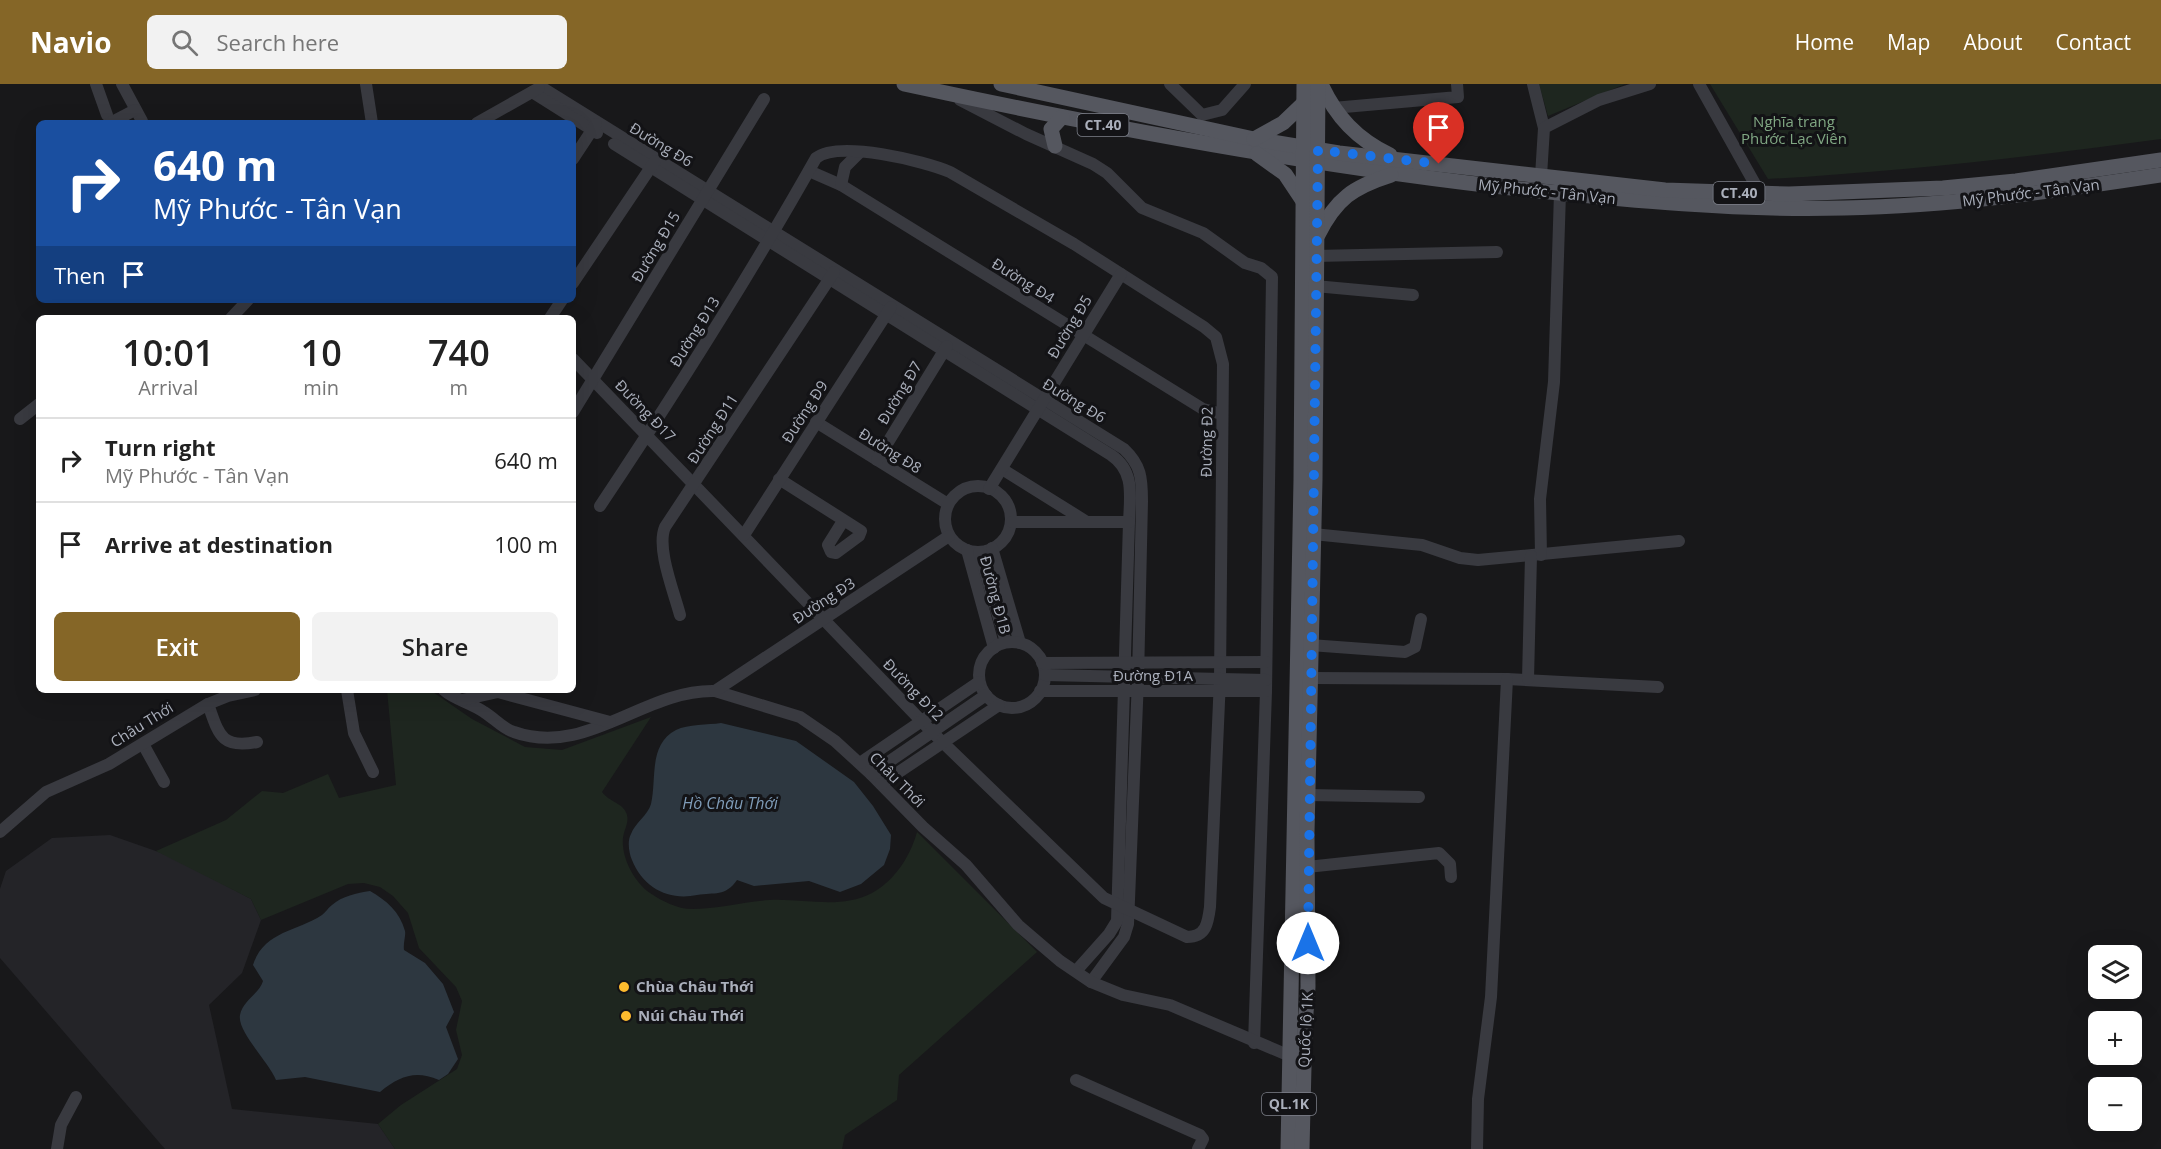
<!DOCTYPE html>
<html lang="en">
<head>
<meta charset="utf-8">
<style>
	body { margin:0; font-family:"Open Sans",sans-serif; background:#f2f2f2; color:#222; height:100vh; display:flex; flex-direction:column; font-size:22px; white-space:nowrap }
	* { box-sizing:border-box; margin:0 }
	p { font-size:20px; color:#767676 }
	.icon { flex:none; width:33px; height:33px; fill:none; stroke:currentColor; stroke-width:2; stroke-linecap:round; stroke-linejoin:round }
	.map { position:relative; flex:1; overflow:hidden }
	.drawer { position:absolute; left:36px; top:231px; width:540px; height:378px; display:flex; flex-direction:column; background:#fff; border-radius:9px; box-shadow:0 6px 24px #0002 }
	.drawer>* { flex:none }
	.hud { position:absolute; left:36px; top:36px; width:540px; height:183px; border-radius:9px; box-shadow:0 6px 24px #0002; background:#1a4fa0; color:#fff; overflow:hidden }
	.controls { position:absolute; left:2088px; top:861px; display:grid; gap:12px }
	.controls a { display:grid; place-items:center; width:54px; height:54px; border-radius:9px; background:#fff; box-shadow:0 6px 24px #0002; font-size:30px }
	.pin { position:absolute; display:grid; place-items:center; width:51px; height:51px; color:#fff; margin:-62px -26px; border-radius:50% 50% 50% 0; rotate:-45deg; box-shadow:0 0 6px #0007 }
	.pin .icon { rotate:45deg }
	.me { position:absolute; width:66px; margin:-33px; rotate:0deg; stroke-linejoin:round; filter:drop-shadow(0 0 4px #0008) }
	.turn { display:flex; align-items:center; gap:21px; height:126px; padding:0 18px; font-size:27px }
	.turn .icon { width:78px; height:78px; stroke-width:2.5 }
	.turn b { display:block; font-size:42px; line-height:51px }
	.then { display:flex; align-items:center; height:57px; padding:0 18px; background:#0003; gap:12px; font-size:22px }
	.eta { display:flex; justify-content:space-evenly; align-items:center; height:102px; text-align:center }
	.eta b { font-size:36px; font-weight:600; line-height:42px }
	.cta { display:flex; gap:12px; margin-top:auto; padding:12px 18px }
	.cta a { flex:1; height:69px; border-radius:9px; background:#856627; color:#fff; font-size:24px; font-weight:600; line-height:69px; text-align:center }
	.cta a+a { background:#f2f2f2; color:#222 }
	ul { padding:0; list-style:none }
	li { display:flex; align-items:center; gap:18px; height:84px; padding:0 18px; border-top:2px solid #e0e0e0 }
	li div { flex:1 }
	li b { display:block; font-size:22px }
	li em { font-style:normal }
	header { display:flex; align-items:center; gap:36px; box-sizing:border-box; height:84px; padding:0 30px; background:#856627; color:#fff }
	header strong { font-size:28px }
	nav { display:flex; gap:33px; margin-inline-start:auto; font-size:21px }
	.search { width:420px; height:54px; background:#f2f2f2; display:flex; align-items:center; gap:15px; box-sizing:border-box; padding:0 21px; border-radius:9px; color:#767676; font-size:22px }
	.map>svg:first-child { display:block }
	.built { fill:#242428 }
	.green { fill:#1e261f }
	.water { fill:#2d3740 }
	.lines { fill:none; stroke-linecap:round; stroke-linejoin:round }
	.minor { stroke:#393a40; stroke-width:12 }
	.major { stroke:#55575f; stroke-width:15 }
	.route { stroke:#1a73e8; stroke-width:10; stroke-dasharray:0 18 }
	.poi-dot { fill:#fdba2e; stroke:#131316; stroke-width:2 }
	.labels { text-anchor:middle; stroke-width:6; stroke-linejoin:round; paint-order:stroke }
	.shield { fill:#131316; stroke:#7d808a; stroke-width:1.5 }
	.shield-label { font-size:14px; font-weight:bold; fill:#aaafbb }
	.park-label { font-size:15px; fill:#80a783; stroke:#131316 }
	.street-label { font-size:15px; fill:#aaafbb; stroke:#131316 }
	.poi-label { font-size:15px; font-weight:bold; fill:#aaafbb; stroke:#131316; text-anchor:start }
	.water-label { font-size:16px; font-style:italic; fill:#7f9cb8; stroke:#131316 }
</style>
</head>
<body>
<header>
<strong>Navio</strong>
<div class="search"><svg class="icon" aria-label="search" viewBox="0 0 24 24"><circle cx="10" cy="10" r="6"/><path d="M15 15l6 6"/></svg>Search here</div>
<nav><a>Home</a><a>Map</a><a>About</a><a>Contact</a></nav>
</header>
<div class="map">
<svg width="2161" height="1065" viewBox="0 0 2161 1065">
	<rect width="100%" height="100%" fill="#18181a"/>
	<!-- built -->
	<path class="built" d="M110,751L170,772L251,815L261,836L242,889L209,921L232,1025L378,1040L395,1065H165L0,874V805L6,787L52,754Z"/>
	<!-- green -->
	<g class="green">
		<path d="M1539,0H1625L1548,32Z"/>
		<path d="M1710,0H2161V55C2030,73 1900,88 1768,95Z"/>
		<path d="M387,606H430L472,635L525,663L562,666L651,633L602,708C609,718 624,719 627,731C629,739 624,746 623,754C621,773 634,798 650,809C662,817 677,825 692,825C717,825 743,818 769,816C803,814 840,826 872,809C895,796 910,773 917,748L1037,868L899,991L897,1016L845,1051L842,1065H395L378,1040L401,1021L457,985L462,971L456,946L462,917L456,903L419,864L408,829L393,812L380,803L364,799L348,800L261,836L251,815L156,767L226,736L262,707L283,709L328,690L339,714L396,701Z"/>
	</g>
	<!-- water -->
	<g class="water">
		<path d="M721,639L796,657L854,698L873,722L891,751L890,765L884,781L861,800L840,808L809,797L754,802L737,796C725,813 715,808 697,811C669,817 643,804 632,776C629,769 627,757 631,750C635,739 648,731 651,720C657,694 648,661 676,646C688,640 708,641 721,639Z"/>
		<path d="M370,807C386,816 400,828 405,847C406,852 403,859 404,866L425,879L443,900L454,928L446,943L458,975L448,990L439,996C415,986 400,992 380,1008L305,993L276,996C269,978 237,948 240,931C243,916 260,909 263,897L253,881C264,847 296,848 322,831C325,829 328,824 332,821C342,812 357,809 370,807Z"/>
	</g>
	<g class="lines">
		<!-- minor -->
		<g class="minor">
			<path d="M96,0L107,31"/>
			<path d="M122,0L142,37"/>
			<path d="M366,0L372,39"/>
			<path d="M1170,0L1202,31L1222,26L1245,0"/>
			<path d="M1533,0L1544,44"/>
			<path d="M1699,0L1760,109"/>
			<path d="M541,3L1124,365C1141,381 1142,394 1142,417L1138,595L1128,840L1124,853L1091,898"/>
			<path d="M532,8L597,49"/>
			<path d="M960,16L1026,50L1093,80L1107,89L1142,124L1203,149L1245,179L1261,184L1272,193L1266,607L1254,959"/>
			<path d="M1333,24L1458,13L1457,0"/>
			<path d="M110,39L135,26"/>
			<path d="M477,39L539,4"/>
			<path d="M614,60L1111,371C1135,387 1130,412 1129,438L1117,837L1109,850L1076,887"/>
			<path d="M573,75L596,40"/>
			<path d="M809,87L841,101L1203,325L1222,330"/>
			<path d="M1541,92L1544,44L1599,16L1650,0"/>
			<path d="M841,101L845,83L860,68"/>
			<path d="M1315,172L1497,168"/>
			<path d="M573,199L655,77"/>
			<path d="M1315,202L1413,211"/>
			<path d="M231,234L248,216"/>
			<path d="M550,234L562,216"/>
			<path d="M573,275L932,648L1104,814L1187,853C1206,853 1208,839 1210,823L1220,595L1223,280L1216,253L1204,243L1074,160L950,88C924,77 839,56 816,74C749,193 676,308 600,422"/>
			<path d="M573,328L764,15"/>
			<path d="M20,335L39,320"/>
			<path d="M816,338L948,420"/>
			<path d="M877,376L947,262"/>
			<path d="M1002,385L1087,438"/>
			<path d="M779,395L861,447L859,452L836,469L831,468L828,461L843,437"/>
			<circle cx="978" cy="435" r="33"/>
			<path d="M989,405L1121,190"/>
			<path d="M1012,438H1129"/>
			<path d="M1313,450L1422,461L1460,474L1478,476L1679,457"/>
			<path d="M744,451L891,223"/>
			<path d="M992,464L1020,559"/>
			<path d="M967,466L994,564"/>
			<path d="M979,468L1006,558"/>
			<path d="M1541,471L1540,415L1554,298L1560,109"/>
			<path d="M680,531C674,508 656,464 665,443L834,188"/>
			<circle cx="1012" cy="591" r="33"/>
			<path d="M1310,561L1405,568L1415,563L1421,535"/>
			<path d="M1042,579L1266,578"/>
			<path d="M1045,591L1266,596"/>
			<path d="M1310,594L1507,595L1658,603"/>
			<path d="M1528,595L1531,472"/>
			<path d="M347,606L354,649L373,688"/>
			<path d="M444,606C455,616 472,619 484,628C494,634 503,645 514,648C586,674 644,605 715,607L800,633L835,657L871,690L923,743L966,781L1018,841L1060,877L1091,898L1123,911L1170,921L1297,975"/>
			<path d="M715,607L949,452"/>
			<path d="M1040,607H1266"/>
			<path d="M462,616L498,608L610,638"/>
			<path d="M208,620C219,651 221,665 257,658"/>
			<path d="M143,660L164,698"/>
			<path d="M860,679L979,598"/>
			<path d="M871,690L986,611"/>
			<path d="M881,700L999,621"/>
			<path d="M1308,711L1419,713"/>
			<path d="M0,748L46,708L109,680L208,620L228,612L255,606"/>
			<path d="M1307,783L1439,769L1450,780L1451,793"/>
			<path d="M1076,996L1200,1051L1203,1055L1198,1065"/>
			<path d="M57,1065L61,1041L76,1013"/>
			<path d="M1477,1065L1478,1015L1491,913L1507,595"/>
		</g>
		<!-- major -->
		<g class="major">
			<path d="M904,0C1107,44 1312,82 1520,105C1628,116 1735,127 1844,124C1951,122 2056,107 2161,91"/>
			<path d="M1001,0L1254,55L1339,69L1665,106L1789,110L1943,104L2016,97L2161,76"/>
			<path d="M1321,0C1336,33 1357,55 1390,71"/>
			<path d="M1254,55L1283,39L1305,18"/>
			<path d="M1055,62L1051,45L1062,33"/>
			<path d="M1257,70L1285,90L1303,117"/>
			<path d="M1318,151C1336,115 1353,103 1391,91"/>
			<path d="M1288,1065L1301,396L1304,0"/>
			<path d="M1302,1065L1305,942L1308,903L1307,749L1315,396L1318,0"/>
		</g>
	</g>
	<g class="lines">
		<!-- route -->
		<path class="route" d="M1308,859L1318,66L1439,80"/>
	</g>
	<!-- markers -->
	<g class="poi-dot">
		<circle cx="624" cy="903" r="6"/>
		<circle cx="626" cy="932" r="6"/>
	</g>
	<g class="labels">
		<!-- shield labels -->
		<g class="shield">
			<rect x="1077.5" y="30" width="51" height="22" rx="4.5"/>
			<rect x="1713.5" y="98" width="51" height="22" rx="4.5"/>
			<rect x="1262" y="1009" width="54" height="22" rx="4.5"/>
		</g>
		<g class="shield-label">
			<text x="1103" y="46">CT.40</text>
			<text x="1739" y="114">CT.40</text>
			<text x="1289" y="1025">QL.1K</text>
		</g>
		<!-- park labels -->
		<g class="park-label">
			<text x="1794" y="43">Nghĩa trang<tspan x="1794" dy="17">Phước Lạc Viên</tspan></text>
		</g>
		<!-- street labels -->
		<g class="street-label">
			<text transform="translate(661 61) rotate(31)" y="5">Đường Đ6</text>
			<text transform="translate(1547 108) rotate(6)" y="5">Mỹ Phước - Tân Vạn</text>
			<text transform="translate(2031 109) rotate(-7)" y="5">Mỹ Phước - Tân Vạn</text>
			<text transform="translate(656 163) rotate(-59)" y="5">Đường Đ15</text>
			<text transform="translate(1023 197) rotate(32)" y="5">Đường Đ4</text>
			<text transform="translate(1070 243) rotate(-59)" y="5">Đường Đ5</text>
			<text transform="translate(695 248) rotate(-58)" y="5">Đường Đ13</text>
			<text transform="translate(900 309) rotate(-59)" y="5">Đường Đ7</text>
			<text transform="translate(1074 317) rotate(31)" y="5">Đường Đ6</text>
			<text transform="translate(645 327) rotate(46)" y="5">Đường Đ17</text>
			<text transform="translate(805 328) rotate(-57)" y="5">Đường Đ9</text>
			<text transform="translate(713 345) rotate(-57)" y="5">Đường Đ11</text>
			<text transform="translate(1207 358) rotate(-89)" y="5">Đường Đ2</text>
			<text transform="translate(890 367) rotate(32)" y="5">Đường Đ8</text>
			<text transform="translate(995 511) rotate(75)" y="5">Đường Đ1B</text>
			<text transform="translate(824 517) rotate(-33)" y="5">Đường Đ3</text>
			<text x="1153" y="597">Đường Đ1A</text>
			<text transform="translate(913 606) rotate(46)" y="5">Đường Đ12</text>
			<text transform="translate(142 641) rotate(-32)" y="5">Châu Thới</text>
			<text transform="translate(897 696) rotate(45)" y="5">Châu Thới</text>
			<text transform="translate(1306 946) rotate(-87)" y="5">Quốc lộ 1K</text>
		</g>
		<!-- poi labels -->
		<g class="poi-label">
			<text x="636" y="908">Chùa Châu Thới</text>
			<text x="638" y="937">Núi Châu Thới</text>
		</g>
		<!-- water labels -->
		<g class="water-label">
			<text x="730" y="725">Hồ Châu Thới</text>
		</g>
	</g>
</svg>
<div class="controls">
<a><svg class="icon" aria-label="layers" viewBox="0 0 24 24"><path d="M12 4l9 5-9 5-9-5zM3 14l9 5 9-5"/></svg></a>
<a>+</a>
<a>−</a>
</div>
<div class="pin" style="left:1439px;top:80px;background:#d93025"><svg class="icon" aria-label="arrive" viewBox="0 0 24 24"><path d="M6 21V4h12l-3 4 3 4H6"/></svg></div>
<svg class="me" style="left:1308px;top:859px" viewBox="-20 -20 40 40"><circle r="19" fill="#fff"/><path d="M0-13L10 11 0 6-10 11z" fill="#1a73e8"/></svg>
<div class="hud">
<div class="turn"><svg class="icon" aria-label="right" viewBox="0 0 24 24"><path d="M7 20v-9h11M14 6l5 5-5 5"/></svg><div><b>640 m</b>Mỹ Phước - Tân Vạn</div></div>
<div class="then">Then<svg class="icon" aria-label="arrive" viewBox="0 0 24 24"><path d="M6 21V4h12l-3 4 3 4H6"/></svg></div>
</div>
<section class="drawer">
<div class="eta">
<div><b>10:01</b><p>Arrival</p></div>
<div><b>10</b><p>min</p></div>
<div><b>740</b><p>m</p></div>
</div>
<ul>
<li><svg class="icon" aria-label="right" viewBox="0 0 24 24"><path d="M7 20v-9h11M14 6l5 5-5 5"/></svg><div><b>Turn right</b><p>Mỹ Phước - Tân Vạn</p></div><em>640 m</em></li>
<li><svg class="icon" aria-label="arrive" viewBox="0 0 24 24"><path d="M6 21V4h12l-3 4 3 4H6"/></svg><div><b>Arrive at destination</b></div><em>100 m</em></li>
</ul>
<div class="cta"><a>Exit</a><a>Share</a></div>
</section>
</div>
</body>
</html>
